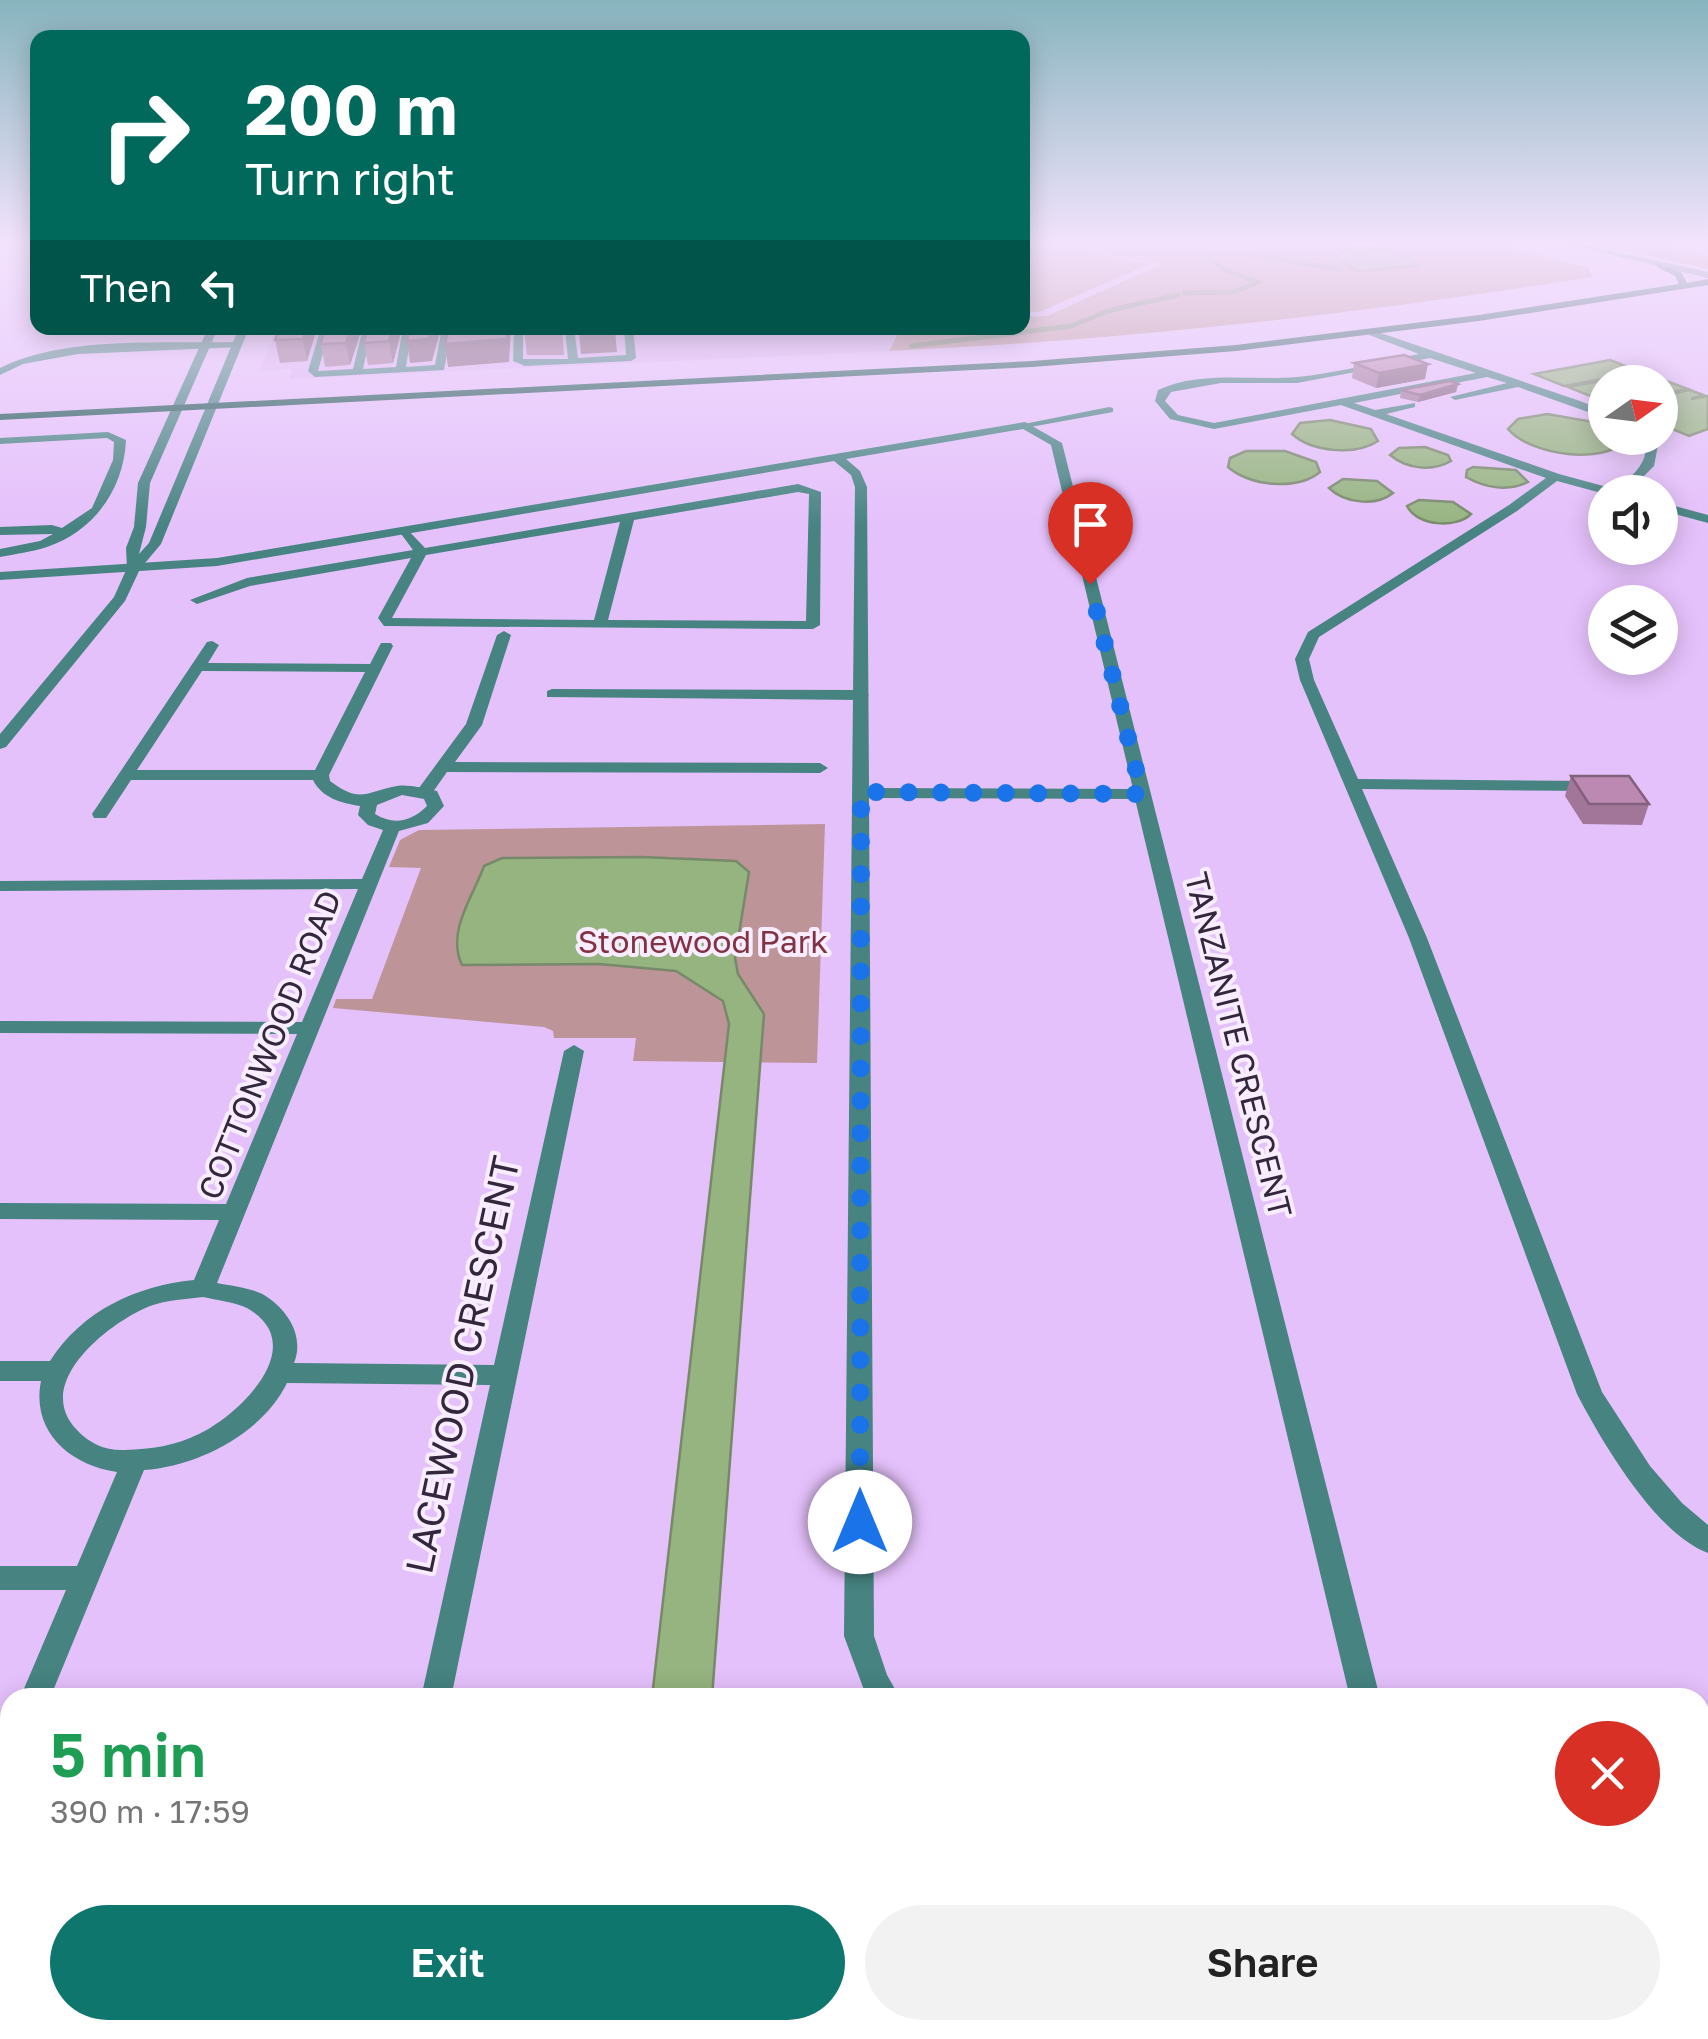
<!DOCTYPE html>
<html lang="en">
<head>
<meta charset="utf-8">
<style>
	body { margin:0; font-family:"Golos Text",sans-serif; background:#f2f2f2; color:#222; height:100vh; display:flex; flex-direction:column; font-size:38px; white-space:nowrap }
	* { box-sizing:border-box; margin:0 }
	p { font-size:32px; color:#767676 }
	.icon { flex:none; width:55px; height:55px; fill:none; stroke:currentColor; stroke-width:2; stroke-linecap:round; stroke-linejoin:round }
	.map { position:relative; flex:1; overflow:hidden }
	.drawer { position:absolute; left:0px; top:1688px; width:1710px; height:352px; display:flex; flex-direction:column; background:#fff; border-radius:30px 30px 0 0; box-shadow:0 5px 25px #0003 }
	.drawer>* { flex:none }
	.hud { position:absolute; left:30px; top:30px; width:1000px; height:305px; border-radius:20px; box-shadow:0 5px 25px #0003; background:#00695c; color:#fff; overflow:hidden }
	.needle { width:65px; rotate:76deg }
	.buttons { position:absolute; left:1588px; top:365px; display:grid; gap:20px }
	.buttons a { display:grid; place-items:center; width:90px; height:90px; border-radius:50%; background:#fff; box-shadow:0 5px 25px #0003; font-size:50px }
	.pin { position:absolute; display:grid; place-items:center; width:85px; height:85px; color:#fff; margin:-102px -42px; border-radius:50% 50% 50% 0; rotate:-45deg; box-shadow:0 0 10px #0007 }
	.pin .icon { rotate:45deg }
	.me { position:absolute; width:110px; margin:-55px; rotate:0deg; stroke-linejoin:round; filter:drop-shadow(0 0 8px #0008) }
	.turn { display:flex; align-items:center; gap:35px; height:210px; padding:0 50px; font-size:45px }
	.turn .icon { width:130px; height:130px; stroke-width:2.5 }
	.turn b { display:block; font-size:70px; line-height:85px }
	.then { display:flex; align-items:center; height:95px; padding:0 50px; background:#0003; gap:20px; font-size:38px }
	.round { display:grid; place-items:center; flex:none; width:105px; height:105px; border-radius:52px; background:#f2f2f2 }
	.summary { display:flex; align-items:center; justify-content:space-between; height:170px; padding:0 50px }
	h1 { font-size:60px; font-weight:600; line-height:75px; color:#1e9e55 }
	.action { display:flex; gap:20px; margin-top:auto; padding:20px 50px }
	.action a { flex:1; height:115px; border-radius:60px; background:#0f766e; color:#fff; font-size:40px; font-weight:600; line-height:115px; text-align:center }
	.action a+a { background:#f2f2f2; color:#222 }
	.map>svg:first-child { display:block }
	.built { fill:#deb5f5 }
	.green { fill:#bd9498 }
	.water { fill:#95b47f; stroke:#78896b; stroke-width:2.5 }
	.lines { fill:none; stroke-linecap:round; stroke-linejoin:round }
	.stream { stroke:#78896b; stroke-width:5 }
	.service { fill:#468381; fill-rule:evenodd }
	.minor { fill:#468381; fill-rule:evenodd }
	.tertiary { fill:#468381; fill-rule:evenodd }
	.secondary { fill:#205756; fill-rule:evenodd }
	.wall { fill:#a17699 }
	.shaded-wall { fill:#83607d }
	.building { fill:#bb89b2; stroke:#83607d; stroke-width:2.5 }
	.route { stroke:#1a73e8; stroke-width:18; stroke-dasharray:0 32.4 }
	.labels { text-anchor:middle; stroke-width:8; stroke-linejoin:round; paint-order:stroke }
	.park-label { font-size:32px; fill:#823240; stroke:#f8edff }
	.street-label { font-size:32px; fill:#34263c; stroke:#f8edff }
	.near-street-label { font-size:38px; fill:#34263c; stroke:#f8edff }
</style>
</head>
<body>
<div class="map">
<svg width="1708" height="2039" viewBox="0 0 1708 2039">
	<rect width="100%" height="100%" fill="#e5c1fb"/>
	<!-- built -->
	<g class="built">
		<path d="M1022,243H1093L1111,255L1164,263L1047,316L1023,317Z"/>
		<path d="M276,328H901L889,351L290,379L292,369L260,371Z"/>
	</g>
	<!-- green -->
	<g class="green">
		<path d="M1022,243H1086L1104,256L1152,263L1039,312H1023Z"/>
		<path d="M1093,243H1488L1589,268L1592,277C1359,314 1125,340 889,351L901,328H1022L1023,317L1047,316L1162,264L1111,255Z"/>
		<path d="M1588,243H1649L1708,257V269Z"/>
		<path d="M825,824L817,1063L633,1061L636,1038H554L553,1031L544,1027L333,1008L336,999H372L421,868L389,867L400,840L419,830Z"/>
	</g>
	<!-- water -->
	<g class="water">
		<path d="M1357,245L1387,250L1414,260L1417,266L1356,271L1336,256Z"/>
		<path d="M1610,360L1641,372L1564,386L1534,374Z"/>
		<path d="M1645,373L1688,389L1660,394V382H1605V402L1568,387Z"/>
		<path d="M1690,390L1703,395L1691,399L1708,396V429L1689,436L1660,424L1669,421L1660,422V396Z"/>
		<path d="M1547,414L1605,424V438H1625L1626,441C1601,465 1530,455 1508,429L1518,419Z"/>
		<path d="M1330,420L1371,429L1378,441C1355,456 1312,452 1292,434L1300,423Z"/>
		<path d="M1425,447L1448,455L1451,461C1432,472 1407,469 1390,455L1399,448Z"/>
		<path d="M1246,451H1285L1316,462L1320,472C1297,491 1249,486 1228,467L1230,458Z"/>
		<path d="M1473,467L1516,470L1528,482C1509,492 1485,488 1466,477L1467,470Z"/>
		<path d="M1343,479L1377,481L1393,493C1376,507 1344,503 1329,488Z"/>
		<path d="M1419,500L1453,502L1471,514C1456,529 1417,526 1407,506Z"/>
		<path d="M642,857L736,861L749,872L735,958L738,974L764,1014L712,1697H652L729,1024L723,1001L676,971L599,964L462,965C446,932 473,897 484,866L502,858Z"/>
	</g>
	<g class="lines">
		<!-- stream -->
		<g class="stream">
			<path d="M1256,243L1344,245"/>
			<path d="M1184,293L1233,292L1259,282L1223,269L1210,257L1214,253L1245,254L1337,269"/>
			<path d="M911,346L1071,326L1111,310L1178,295"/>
		</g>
		<!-- service -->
		<g class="service">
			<path d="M321,328H330L318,371L353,369L363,328H372L363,369L396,367L403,328H412L406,367L435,365L442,328H452L444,370L315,377L308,371Z"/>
			<path d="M514,328H523V359H568L565,328H574L578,358L626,355L624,328H633L636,358L631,361L525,366L513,361Z"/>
			<path d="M1372,330L1580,401L1605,411V418L1518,387L1455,400L1450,397L1507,383L1487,377L1354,403L1375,410L1415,403V407L1386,414L1559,474L1618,490C1632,475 1653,460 1643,438H1653L1658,445L1654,466L1628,492L1605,494L1557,481L1517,511L1319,637L1309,659L1314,680L1358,779L1596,781L1604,786L1596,791L1362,789L1427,938L1602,1392L1650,1466L1682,1503L1708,1525V1553C1656,1534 1602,1442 1577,1394L1409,938L1300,680L1295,659L1308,632L1509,505L1546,478L1341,405L1214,429L1170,419L1155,401L1158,390C1201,370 1252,381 1297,377C1338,373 1379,362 1419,354L1369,335ZM1430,358L1476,373L1214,423L1178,415L1165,401L1171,392L1221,383H1297Z"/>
			<path d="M237,342L240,347L78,354L23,364L0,375V368C66,335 164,344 237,342Z"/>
			<path d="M1109,407L1113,408V412L1025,428L1019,425Z"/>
			<path d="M108,432L126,440C124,489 94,531 47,547C32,552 15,554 0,557V549L40,541L53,534L0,535V527L52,525L62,528L92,508L113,460L114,442L107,438L0,444V438Z"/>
			<path d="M798,484L821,492L820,625L813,629L384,626L378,618L411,558L250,586L197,604L190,600L247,578L413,550L399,531L405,527L425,548ZM798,492L809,494L806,621L608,620L634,520ZM620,522L594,620L392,618L426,555Z"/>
			<path d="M1660,502L1708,515V523L1660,510Z"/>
			<path d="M504,631L511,635L482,725L455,762L820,763L828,768L820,773L447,772L430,796H418L416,792L466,724L497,635Z"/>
			<path d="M552,689L861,690L869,695L861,700L547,697V691Z"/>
		</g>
		<!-- minor -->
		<g class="minor">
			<path d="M1025,422L1062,443L1380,1698H1350L1135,799L869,798L874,1636L887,1675L900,1698H867L844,1636L855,487L851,475L834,461L217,566L0,580V572L217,558ZM1023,429L1051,445L1133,789L869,788L867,487L860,471L846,459Z"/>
			<path d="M212,641L219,645L208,663L370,664L381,643H391L393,646L329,775L330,781C361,804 364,792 397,786C409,784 425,789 437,791L444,806L428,823L399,831L217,1283C232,1286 252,1288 264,1295C287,1309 305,1336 294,1363L494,1365L564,1051L574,1045L584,1051L451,1698H421L490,1385L287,1383C262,1434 198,1466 144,1470L50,1698H20L66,1590H0V1566H77L117,1472C69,1465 31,1431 41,1381H0V1361H50C83,1310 136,1286 194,1280L219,1220L0,1219V1203L226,1204L297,1034L0,1033V1021L302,1022L358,889L0,891V881L362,879L383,830L368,825L358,815L360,806C341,803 322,798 313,780H131L106,818H94L92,814L207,642ZM202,671L365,672L315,770H137ZM402,795L424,799L427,806C412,821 394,826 375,814L377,805ZM203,1297C216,1300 235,1302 247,1308C312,1345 239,1415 199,1434C175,1446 151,1449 125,1450C106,1451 90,1444 77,1430C31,1383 110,1322 150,1306C167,1300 186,1299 203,1297Z"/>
			<path d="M10,1741V1791L0,1795V1745Z"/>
			<path d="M347,2030H383L381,2039H345Z"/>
			<rect x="857" y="2030" width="36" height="9"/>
			<path d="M1451,2030H1487L1490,2039H1454Z"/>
		</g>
		<!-- tertiary -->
		<g class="tertiary">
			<path d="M1562,243H1576L1708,272V278Z"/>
			<path d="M208,328H218L150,483L146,527L139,554L149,543L239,328H249L161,544L140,569L125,601L6,747L0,749V734L114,597L127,568L126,548L134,527L138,483Z"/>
		</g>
		<!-- secondary -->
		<path class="secondary" d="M1657,263L1681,272L1687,283L1708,279V285L1479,321L1236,351L1032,367L0,420V414L1032,361L1236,345L1479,315L1679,284L1675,276L1657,267Z"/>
	</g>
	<!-- wall -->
	<g class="wall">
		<path d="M317,328L307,361L280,363L275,340Z"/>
		<path d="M362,328L350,365L325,367L321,344Z"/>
		<path d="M402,328L393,363L368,365L364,343Z"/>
		<path d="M524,328H562L564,355H527Z"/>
		<path d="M1354,363L1425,379L1376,388L1352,378Z"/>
		<path d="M1458,384L1456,392L1418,402L1400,398L1401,390Z"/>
		<path d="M1571,776L1649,804L1642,825L1583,824L1565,796Z"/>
	</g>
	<!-- shaded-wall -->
	<g class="shaded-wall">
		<path d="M306,328H317L307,361L303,339Z"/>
		<path d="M351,328H362L350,365L346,343Z"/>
		<path d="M393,328H402L393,363L389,341Z"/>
		<path d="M432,328H441L432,361L410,363L407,341Z"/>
		<path d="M507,328H511L509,362L448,367L445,344Z"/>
		<path d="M615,330L617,352L581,354L579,332Z"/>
		<path d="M1428,364L1425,379L1376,388L1379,373Z"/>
		<path d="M1458,384L1456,392L1418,402L1420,395Z"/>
	</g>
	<!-- building -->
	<g class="building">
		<path d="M280,328H306L303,339L275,340Z"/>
		<path d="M325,328H351L346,343L321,344Z"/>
		<path d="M367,328H393L389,341L364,343Z"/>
		<path d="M409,328H432L429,339L407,341Z"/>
		<path d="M449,328H507V339L445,344Z"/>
		<path d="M524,328H561L562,333H524Z"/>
		<path d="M578,328H614L615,330L579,332Z"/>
		<path d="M1404,355L1428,364L1379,373L1354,363Z"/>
		<path d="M1450,381L1458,384L1420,395L1401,390Z"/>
		<path d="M1571,776H1629L1649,804H1589Z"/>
	</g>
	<!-- sky -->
	<linearGradient id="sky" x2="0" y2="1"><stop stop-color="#87b4be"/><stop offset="0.46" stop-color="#f3e3fd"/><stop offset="1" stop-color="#f3e3fd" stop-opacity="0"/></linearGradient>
	<rect width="1708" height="528" fill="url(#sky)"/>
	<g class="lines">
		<!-- route -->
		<path class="route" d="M860,1522L861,792L1142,794L1090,584"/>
	</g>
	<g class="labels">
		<!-- park labels -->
		<g class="park-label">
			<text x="703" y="953">Stonewood Park</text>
		</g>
		<!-- street labels -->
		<g class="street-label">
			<text transform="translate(270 1045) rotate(-68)" y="11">COTTONWOOD ROAD</text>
			<text transform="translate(1238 1045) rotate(76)" y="11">TANZANITE CRESCENT</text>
		</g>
		<!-- near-street labels -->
		<g class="near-street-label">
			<text transform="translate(463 1365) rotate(-78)" y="13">LACEWOOD CRESCENT</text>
		</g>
	</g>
</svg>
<div class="buttons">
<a><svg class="needle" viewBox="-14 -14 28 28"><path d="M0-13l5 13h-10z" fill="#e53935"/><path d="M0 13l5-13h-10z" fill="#767676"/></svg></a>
<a><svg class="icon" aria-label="sound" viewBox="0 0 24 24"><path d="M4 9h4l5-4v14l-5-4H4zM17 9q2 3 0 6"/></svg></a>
<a><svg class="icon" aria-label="layers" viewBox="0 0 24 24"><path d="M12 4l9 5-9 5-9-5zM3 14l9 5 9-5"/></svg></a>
</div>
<div class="pin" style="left:1090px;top:584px;background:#d93025"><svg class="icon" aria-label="arrive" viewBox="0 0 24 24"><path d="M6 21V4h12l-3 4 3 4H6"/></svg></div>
<svg class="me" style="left:860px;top:1522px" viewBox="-20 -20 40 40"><circle r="19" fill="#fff"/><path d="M0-13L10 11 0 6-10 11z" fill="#1a73e8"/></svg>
<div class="hud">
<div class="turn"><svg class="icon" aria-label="right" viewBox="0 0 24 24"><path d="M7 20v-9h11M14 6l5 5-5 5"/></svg><div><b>200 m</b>Turn right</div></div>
<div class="then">Then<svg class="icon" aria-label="left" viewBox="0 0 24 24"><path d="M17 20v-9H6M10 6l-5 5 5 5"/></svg></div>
</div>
<section class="drawer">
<div class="summary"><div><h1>5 min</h1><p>390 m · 17:59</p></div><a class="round" style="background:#d93025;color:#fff"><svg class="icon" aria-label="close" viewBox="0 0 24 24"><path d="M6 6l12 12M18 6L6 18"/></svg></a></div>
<div class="action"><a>Exit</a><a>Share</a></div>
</section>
</div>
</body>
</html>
